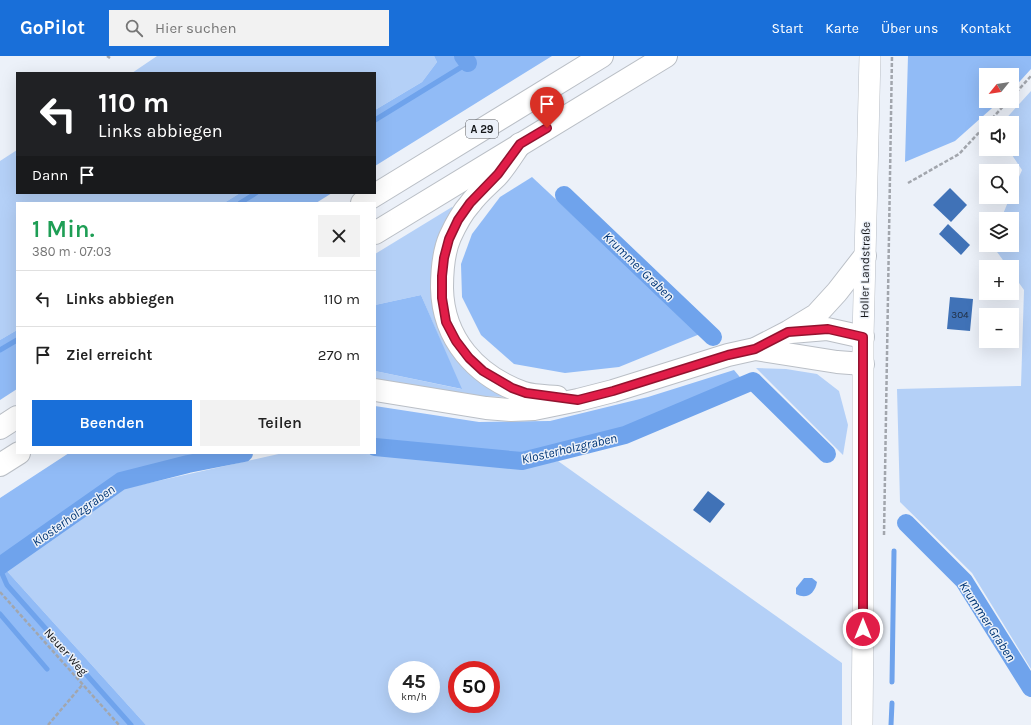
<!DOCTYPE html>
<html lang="de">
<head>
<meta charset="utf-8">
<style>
	body { margin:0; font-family:Karla,sans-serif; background:#f2f2f2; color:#222; height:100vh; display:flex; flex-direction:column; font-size:15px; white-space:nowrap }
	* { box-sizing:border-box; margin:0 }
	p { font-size:13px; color:#767676 }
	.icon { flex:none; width:22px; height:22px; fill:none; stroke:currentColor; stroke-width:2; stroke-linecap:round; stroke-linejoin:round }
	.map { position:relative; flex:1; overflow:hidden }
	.drawer { position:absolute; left:16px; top:146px; width:360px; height:252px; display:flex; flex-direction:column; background:#fff; border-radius:0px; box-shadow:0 4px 16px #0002 }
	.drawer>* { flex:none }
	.guide { position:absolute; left:16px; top:16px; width:360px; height:122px; border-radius:0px; box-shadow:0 4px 16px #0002; background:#202124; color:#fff; overflow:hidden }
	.needle { width:26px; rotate:240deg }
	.buttons { position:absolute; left:979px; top:12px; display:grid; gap:8px }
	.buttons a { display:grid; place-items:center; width:40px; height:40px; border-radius:0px; background:#fff; box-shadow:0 4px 16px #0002; font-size:20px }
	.speed { position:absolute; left:388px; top:605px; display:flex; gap:8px; font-size:20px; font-weight:700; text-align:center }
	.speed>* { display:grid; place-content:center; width:52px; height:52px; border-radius:50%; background:#fff; box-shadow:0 4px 16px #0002; line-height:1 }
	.speed small { font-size:10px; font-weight:400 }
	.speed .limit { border:6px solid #d22; background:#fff; color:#111 }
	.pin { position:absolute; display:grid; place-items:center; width:34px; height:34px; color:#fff; margin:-41px -17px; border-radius:50% 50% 50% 0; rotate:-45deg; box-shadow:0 0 4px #0007 }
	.pin .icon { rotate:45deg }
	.me { position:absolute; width:44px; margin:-22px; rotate:0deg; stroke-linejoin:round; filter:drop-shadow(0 0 3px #0008) }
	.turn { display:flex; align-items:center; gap:14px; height:84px; padding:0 16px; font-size:18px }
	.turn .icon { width:52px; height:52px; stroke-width:2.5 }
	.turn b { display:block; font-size:28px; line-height:34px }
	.then { display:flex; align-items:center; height:38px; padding:0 16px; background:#0003; gap:8px; font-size:15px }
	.round { display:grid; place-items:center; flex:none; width:42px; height:42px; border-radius:0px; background:#f2f2f2 }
	.summary { display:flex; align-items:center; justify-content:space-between; height:68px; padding:0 16px }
	h1 { font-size:24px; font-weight:600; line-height:30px; color:#1e9e55 }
	.button { display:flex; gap:8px; margin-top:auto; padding:8px 16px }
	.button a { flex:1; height:46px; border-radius:0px; background:#196fd9; color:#fff; font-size:16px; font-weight:600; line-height:46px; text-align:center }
	.button a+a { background:#f2f2f2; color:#222 }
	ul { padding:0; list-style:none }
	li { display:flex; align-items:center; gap:12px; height:56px; padding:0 16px; border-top:1px solid #e0e0e0 }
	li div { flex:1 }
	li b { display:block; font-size:15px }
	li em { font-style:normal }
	header { display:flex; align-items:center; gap:24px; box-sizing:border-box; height:56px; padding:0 20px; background:#196fd9; color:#fff }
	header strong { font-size:19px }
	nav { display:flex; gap:22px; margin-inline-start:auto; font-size:14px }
	.search { width:280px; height:36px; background:#f2f2f2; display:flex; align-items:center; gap:10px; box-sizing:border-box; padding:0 14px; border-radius:0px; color:#767676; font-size:15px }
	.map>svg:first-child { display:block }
	.green { fill:#b4d0f7; fill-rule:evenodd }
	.forest { fill:#91bbf6 }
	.water { fill:#6fa3ec }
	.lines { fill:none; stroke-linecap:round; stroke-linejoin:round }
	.stream { stroke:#6fa3ec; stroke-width:5 }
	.canal { stroke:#6fa3ec; stroke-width:18 }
	.building { fill:#4072b7 }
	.major-casing { stroke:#babfc6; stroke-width:22 }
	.highway-casing { stroke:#babfc6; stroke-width:24 }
	.path { stroke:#a2a6ad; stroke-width:2.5; stroke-dasharray:4 2; stroke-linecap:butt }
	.major { stroke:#fff; stroke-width:21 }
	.highway { stroke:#fff; stroke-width:22 }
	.route-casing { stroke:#92132f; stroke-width:10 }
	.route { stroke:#e11d48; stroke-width:7 }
	.labels { text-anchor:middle; stroke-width:3; stroke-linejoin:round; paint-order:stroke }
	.number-label { font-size:10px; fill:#202e41 }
	.shield { fill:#ecf1f9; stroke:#56585d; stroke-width:1 }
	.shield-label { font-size:11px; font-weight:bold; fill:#15171a }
	.street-label { font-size:12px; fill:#15171a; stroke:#ecf1f9 }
	.water-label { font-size:13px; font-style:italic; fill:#023777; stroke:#ecf1f9 }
</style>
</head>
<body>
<header>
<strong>GoPilot</strong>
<div class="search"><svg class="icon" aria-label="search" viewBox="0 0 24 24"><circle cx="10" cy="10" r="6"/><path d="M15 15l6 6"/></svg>Hier suchen</div>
<nav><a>Start</a><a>Karte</a><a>Über uns</a><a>Kontakt</a></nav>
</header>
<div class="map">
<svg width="1031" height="669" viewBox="0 0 1031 669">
	<rect width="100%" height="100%" fill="#ecf1f9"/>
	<!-- green -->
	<g class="green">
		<path d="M157,0H434L437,6L422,26L375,54V17H132Z"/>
		<path d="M1031,35V613L972,517L900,446L897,333L1021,330L1024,234L1012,217V211H1008L992,189H1012V163H1001L1010,141H1012V137L1022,114L1008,93H1012V67H1002Z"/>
		<path d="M17,94V137H240L224,147H17V274L0,284V105Z"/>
		<path d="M452,151L456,155L432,207V242L447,285L512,341L464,340L375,326V315L461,333L421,239L375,249V198Z"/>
		<path d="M756,312L786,313L817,318L839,335L848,369L843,399Z"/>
		<path d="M283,397H361L517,413L558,405L842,607V669H146L6,514L122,433ZM397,614H431V648H397ZM457,614H491V648H457Z"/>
	</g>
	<!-- forest -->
	<g class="forest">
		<path d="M434,0H552L375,110V54L422,26L437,6Z"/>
		<path d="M908,0H1031V13L1012,34V19H986V45H1000L955,85L905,106Z"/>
		<path d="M532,121L700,278L619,311L565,317L514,308L481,279L462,241L461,208L472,178L500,141Z"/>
		<path d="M240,137H332L316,147H224Z"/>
		<path d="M421,239L462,333L375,315V249Z"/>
		<path d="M17,274V333L0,344V284Z"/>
		<path d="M734,314L744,326L624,374L519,398L375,385V350L479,366L550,365L648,341Z"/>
		<path d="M69,397H216L121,418L0,500V442Z"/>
		<path d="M6,514L146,669H0V519Z"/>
	</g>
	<!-- water -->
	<path class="water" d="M804,522H812L817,526C815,537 807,544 796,538V532Z"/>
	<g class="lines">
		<!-- stream -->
		<g class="stream">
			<path d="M375,64L468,7"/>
			<path d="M240,147L256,137"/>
			<path d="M0,294L17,284"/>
			<path d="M0,513L7,529L131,669"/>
			<path d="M0,558L47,613"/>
			<path d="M892,626L894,495"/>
			<path d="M891,669L892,647"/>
		</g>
		<!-- canal -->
		<g class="canal">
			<path d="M463,0L468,7"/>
			<path d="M564,139L713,281"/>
			<path d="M375,391L522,405L625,379L753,325L827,398"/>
			<path d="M906,467L964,525L1031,632"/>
			<path d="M0,510L121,425L188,408L244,397"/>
		</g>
	</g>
	<!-- building -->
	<g class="building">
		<path d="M950,132L967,149L951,166L933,149Z"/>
		<path d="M948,168L970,189L961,199L939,178Z"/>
		<path d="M950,241L973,243L970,275L947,273Z"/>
		<path d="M708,435L725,448L710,467L693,454Z"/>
	</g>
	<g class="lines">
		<defs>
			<path id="major" d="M862,669L863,573V281L870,0"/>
			<g id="highway">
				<path d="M520,88C513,98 506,110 497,120C488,129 478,137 470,148C461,158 455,170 450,181C443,197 442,216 442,232C443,283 476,320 524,337C534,340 546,340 557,341"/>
				<path d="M362,147L602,0"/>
				<path d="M375,177L666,0"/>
				<path d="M791,276L827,273L863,281"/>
				<path d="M755,293L837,306L863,308"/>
				<path d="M375,334L486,352L511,354L534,353L578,344L613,335L728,299L755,293L788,276L816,259L837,236L865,200"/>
				<path d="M0,372L17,361"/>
				<path d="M0,409L19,397"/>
			</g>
		</defs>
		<!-- major casing -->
		<use href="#major" class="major-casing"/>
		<!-- highway casing -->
		<use href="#highway" class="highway-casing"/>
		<!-- path -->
		<g class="path">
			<path d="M107,0L110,2"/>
			<path d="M1012,41L1031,20"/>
			<path d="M988,67L1008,45"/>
			<path d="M908,127L959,98L986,69"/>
			<path d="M884,479L892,0"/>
			<path d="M0,536L119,669"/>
			<path d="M48,669L83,628"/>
		</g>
		<!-- major -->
		<use href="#major" class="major"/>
		<!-- highway -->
		<use href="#highway" class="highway"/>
	</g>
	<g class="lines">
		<defs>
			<path id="route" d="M547,72L520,88L498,118L470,147L458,164L449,183L444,202L442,220V242L446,266L456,285L469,302L483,315L512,332L526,337L578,344L613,335L728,299L755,293L788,276L828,273L863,281V573"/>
		</defs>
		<!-- route casing -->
		<use href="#route" class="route-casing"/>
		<!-- route -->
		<use href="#route" class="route"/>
	</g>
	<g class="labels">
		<!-- number labels -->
		<g class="number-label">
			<text x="960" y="262">304</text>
		</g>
		<!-- shield labels -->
		<rect class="shield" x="466" y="64" width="32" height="18" rx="3"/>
		<g class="shield-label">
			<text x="482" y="77">A 29</text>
		</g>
		<!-- street labels -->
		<g class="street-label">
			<text transform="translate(865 214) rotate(-89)" y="4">Holler Landstraße</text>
			<text transform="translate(66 596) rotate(48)" y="4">Neuer Weg</text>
		</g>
		<!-- water labels -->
		<g class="water-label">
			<text transform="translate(639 210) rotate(44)" y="5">Krummer Graben</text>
			<text transform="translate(569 392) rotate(-13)" y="5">Klosterholzgraben</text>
			<text transform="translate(73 459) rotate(-35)" y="5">Klosterholzgraben</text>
			<text transform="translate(988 565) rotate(57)" y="5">Krummer Graben</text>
		</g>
	</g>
</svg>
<div class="buttons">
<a><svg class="needle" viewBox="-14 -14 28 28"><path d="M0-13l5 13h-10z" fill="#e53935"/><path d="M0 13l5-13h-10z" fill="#767676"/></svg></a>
<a><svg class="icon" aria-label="sound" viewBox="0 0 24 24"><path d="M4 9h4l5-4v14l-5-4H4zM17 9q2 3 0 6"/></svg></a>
<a><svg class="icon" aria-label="search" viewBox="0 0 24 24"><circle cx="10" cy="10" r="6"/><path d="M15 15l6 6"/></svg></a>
<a><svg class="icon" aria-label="layers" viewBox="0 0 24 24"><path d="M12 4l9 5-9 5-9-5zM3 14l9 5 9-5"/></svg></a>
<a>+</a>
<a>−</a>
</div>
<div class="speed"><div>45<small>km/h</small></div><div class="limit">50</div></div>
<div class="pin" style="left:547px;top:72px;background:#d93025"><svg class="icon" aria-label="arrive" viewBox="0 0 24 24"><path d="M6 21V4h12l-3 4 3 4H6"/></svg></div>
<svg class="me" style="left:863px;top:573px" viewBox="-20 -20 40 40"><circle r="17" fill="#e11d48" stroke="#fff" stroke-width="3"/><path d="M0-11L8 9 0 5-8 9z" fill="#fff"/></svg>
<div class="guide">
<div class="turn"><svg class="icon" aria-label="left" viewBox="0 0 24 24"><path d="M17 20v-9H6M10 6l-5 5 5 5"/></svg><div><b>110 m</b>Links abbiegen</div></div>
<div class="then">Dann<svg class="icon" aria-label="arrive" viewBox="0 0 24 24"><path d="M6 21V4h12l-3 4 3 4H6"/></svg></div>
</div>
<section class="drawer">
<div class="summary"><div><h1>1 Min.</h1><p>380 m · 07:03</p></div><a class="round"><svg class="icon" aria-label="close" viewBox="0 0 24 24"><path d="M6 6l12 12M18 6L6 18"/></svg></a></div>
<ul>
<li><svg class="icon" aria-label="left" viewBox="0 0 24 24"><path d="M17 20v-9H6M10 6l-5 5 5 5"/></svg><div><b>Links abbiegen</b></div><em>110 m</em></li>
<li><svg class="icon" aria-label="arrive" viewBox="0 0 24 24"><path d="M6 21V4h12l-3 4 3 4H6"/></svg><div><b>Ziel erreicht</b></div><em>270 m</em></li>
</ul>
<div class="button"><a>Beenden</a><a>Teilen</a></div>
</section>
</div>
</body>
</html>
